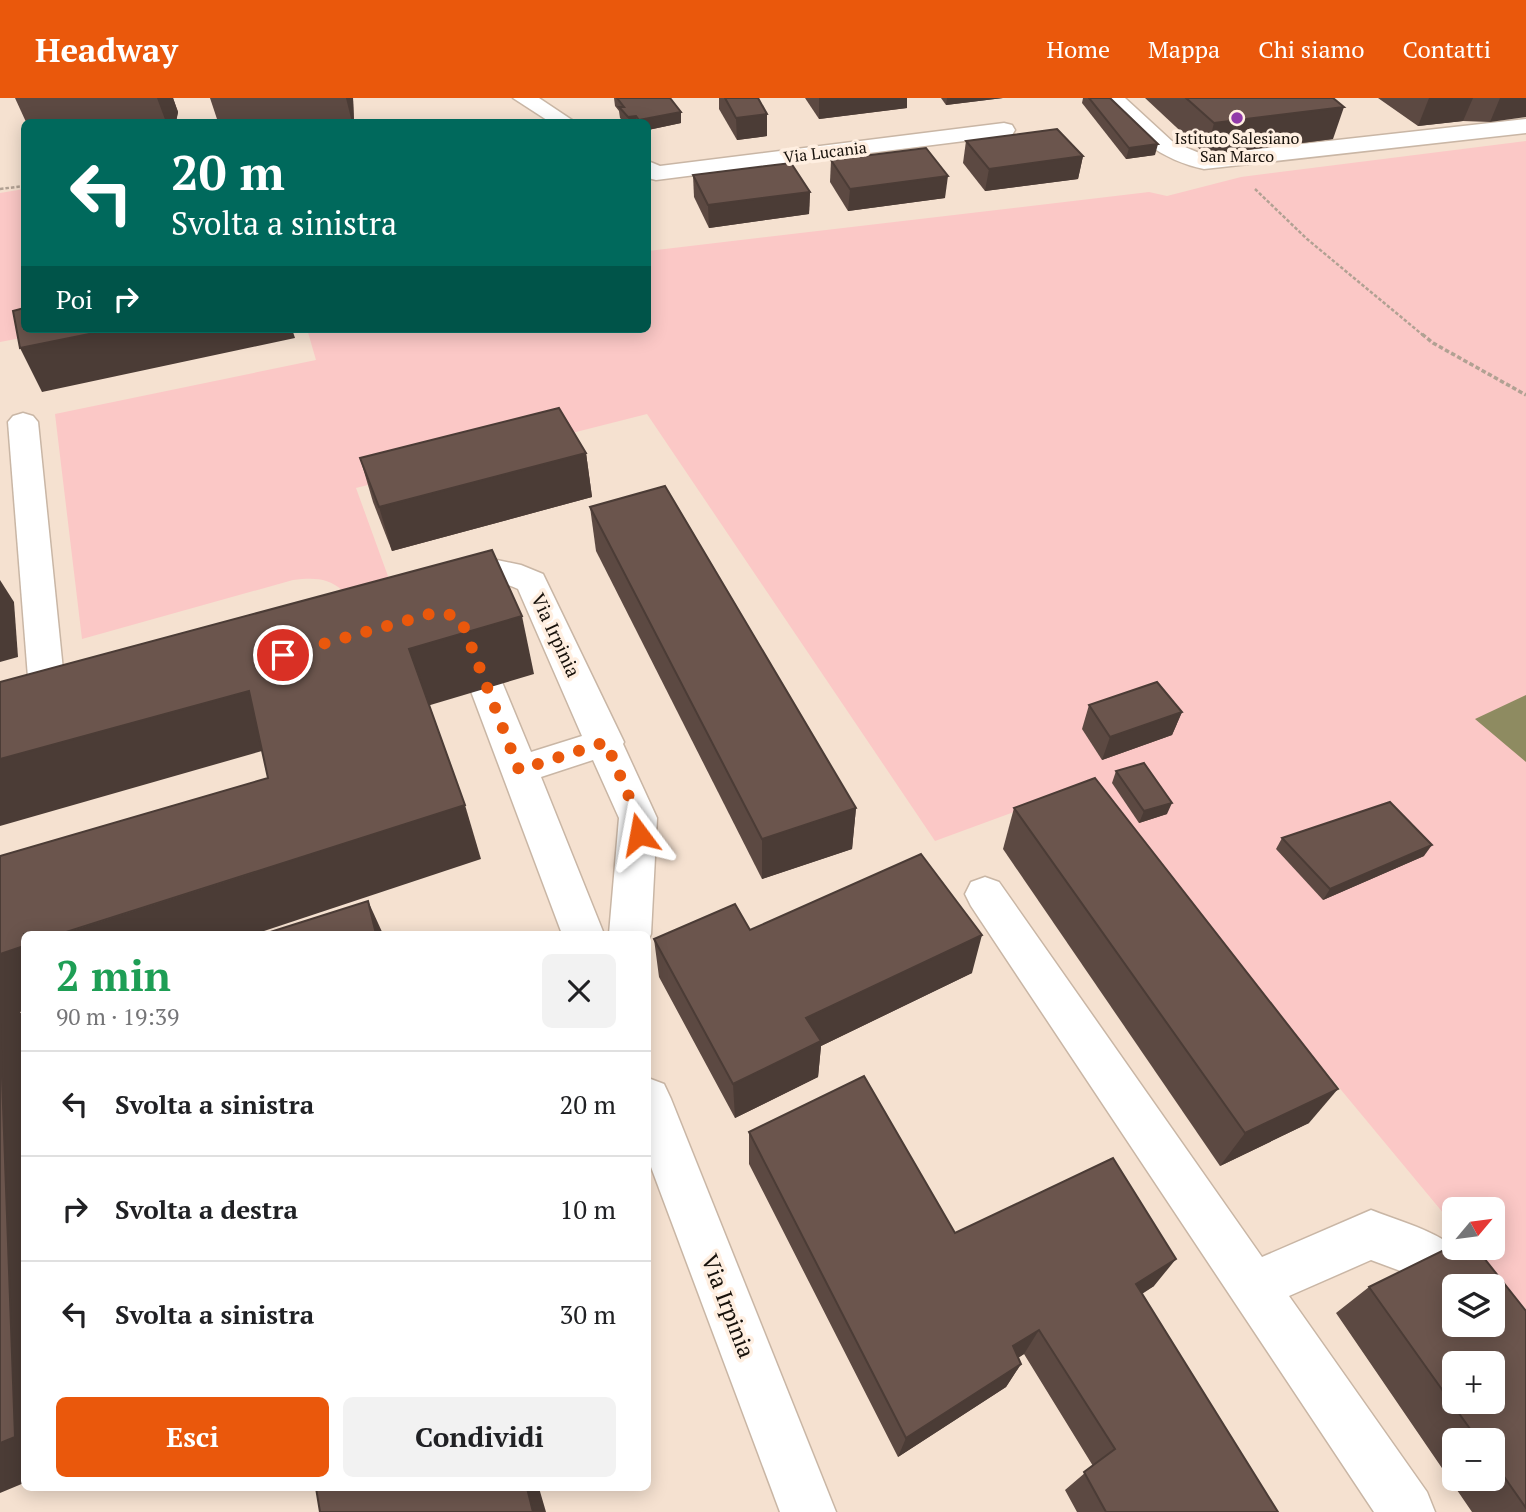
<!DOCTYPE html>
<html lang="it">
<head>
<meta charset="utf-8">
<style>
	body { margin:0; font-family:"PT Serif",serif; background:#f2f2f2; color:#202124; height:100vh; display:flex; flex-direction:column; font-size:26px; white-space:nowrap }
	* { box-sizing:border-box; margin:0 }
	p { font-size:23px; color:#757577 }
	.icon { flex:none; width:38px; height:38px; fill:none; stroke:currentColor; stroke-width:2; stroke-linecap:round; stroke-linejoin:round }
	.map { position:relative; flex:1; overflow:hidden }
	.panel { position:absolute; left:21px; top:833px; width:630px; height:560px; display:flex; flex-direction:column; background:#fff; border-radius:10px; box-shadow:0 4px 18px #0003 }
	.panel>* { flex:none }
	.guide { position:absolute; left:21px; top:21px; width:630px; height:214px; border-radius:10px; box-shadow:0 4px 18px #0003; background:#00695c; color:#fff; overflow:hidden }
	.needle { width:46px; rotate:61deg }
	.buttons { position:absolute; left:1442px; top:1099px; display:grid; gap:14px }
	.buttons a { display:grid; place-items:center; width:63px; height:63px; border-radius:10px; background:#fff; box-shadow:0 4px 18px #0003; font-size:35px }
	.pin { position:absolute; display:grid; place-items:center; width:60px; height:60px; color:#fff; margin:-30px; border:4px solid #fff; border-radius:50%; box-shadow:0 2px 7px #0007 }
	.me { position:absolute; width:77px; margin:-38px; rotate:347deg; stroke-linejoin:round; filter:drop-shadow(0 0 5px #0008) }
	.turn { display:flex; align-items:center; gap:24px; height:147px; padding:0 35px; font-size:32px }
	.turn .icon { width:91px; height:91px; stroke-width:2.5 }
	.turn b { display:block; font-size:49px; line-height:60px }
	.then { display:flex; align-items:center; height:66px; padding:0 35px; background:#0003; gap:14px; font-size:26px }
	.round { display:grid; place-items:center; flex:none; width:74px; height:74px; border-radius:10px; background:#f2f2f2 }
	.head { display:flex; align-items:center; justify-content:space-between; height:119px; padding:0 35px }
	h1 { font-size:42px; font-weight:600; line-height:52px; color:#1e9e55 }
	.cta { display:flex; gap:14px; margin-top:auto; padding:14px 35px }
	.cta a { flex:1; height:80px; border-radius:10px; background:#ea580c; color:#fff; font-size:28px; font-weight:600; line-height:80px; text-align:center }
	.cta a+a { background:#f2f2f2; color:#202124 }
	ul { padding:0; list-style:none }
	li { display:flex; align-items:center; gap:21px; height:105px; padding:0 35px; border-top:2px solid #e0e0e0 }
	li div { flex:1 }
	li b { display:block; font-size:26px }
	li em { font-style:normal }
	header { display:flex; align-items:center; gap:42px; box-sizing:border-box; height:98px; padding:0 35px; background:#ea580c; color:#fff }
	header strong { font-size:33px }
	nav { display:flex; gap:38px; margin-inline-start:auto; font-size:24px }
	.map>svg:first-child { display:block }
	.green { fill:#fbc8c6 }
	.water { fill:#8e8b61 }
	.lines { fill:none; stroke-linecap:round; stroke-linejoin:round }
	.minor-casing { stroke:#c9b6a5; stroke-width:3 }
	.path-far1 { stroke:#b1a193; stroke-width:2.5; stroke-dasharray:3.5 2; stroke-linecap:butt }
	.path { stroke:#b1a193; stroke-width:3.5; stroke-dasharray:4.5 2.5; stroke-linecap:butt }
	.minor { fill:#fff; fill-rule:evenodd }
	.wall { fill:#5c4942; fill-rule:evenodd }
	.shaded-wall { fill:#4b3c36 }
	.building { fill:#6b554d; stroke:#4b3c36; stroke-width:2; fill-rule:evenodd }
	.route { stroke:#ea580c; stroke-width:12; stroke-dasharray:0 21.6 }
	.poi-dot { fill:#913ba9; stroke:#ffefe1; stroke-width:2.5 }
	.labels { text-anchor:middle; stroke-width:7; stroke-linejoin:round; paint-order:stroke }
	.far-poi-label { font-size:16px; fill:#17110b; stroke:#ffefe1 }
	.far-street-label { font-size:16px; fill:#17110b; stroke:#ffefe1 }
	.street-label { font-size:19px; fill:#17110b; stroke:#ffefe1 }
	.near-street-label { font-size:23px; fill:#17110b; stroke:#ffefe1 }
</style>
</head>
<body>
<header>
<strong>Headway</strong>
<nav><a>Home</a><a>Mappa</a><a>Chi siamo</a><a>Contatti</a></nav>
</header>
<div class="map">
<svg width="1526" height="1414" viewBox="0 0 1526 1414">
	<rect width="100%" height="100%" fill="#f5e1d0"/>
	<!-- green -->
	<g class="green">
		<path d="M1526,43V1215L1472,1150H1493V1111H1454V1128L1088,687L935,743L647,316L356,390L389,481L343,493C327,479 313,480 293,482L82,541L55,316L316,262L307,231H648V153L1149,94L1167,98L1241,79Z"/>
		<path d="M24,91V231H69L0,244V95Z"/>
	</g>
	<!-- water -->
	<path class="water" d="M1526,597V664L1475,621Z"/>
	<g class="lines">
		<defs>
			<g id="minor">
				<path d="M513,0H539L575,24H550Z"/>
				<path d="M1102,0H1125L1173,44L1204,57L1526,21V35L1204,71C1163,63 1126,35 1102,0Z"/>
				<path d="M1004,25L1012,27L1015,32L1012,37L656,82L648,80V63L660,68Z"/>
				<path d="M23,315L33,318L38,324L65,592L60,601L47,605L34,601L29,592L8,324L13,318Z"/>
				<path d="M492,461L521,467L543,476L624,644L623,646L657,720L651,836L648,843V836H609L619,720L593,662L541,679L604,836H562L451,540L456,531L468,528L480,531L531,654L582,638L518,491C484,474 469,496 440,488L436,480L440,472Z"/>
				<path d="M985,779L999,784L1262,1159L1371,1112C1417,1130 1463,1138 1482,1188H1454V1212L1439,1206L1414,1178L1371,1162L1289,1198L1427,1394L1435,1414H1374L971,808L965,796L971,784Z"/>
				<path d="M648,980L664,986L671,1001L836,1414H780L648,1061Z"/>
			</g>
		</defs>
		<!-- minor casing -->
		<use href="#minor" class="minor-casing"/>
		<!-- path-far1 -->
		<g class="path-far1">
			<path d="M0,91L24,88"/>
			<path d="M1255,91L1307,141L1424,238"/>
		</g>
		<!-- path -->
		<path class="path" d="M1422,236L1433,245L1526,297"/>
		<!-- minor -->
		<use href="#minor" class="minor"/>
	</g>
	<!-- wall -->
	<g class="wall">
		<path d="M15,0H173L178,14L176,24H26Z"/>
		<path d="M210,0H353L354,24H218Z"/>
		<path d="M614,0H670L681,25L648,32V24H624L620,20L619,13L615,8Z"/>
		<path d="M719,0H758L767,38L737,42L719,11Z"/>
		<path d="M805,0H907V10L819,21Z"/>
		<path d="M941,0H1003L946,7Z"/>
		<path d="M1083,0H1110L1155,57L1126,61L1082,5Z"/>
		<path d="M1145,0H1333V41L1206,57Z"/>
		<path d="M1378,0H1526L1490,24L1463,23L1418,28Z"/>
		<path d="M966,43L1083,58L1078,81L985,93L963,65Z"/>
		<path d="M831,62L945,100L848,113L830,84Z"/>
		<path d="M693,77L810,94L809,116L709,130L694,99Z"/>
		<path d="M586,355L592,399L392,453L373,404L360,360Z"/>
		<path d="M590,409L856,710L852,751L762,781L596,453Z"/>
		<path d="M1089,607L1182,614L1172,637L1102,662L1082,631Z"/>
		<path d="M1116,673L1167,716L1139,725L1112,685Z"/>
		<path d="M1014,710L1309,1025L1220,1068L1003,751Z"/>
		<path d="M1282,740L1424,758L1323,802L1276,751Z"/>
		<path d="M750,832L972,875L821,948L818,979L735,1020L659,879L654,841Z"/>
		<path d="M749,1034L955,1135L1154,1188L1142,1196L1278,1414H1077L1065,1392L1093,1368L1024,1256L1018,1260L1021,1266L1006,1289L898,1359L749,1066Z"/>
		<path d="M1369,1189L1526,1213V1414H1472L1336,1215ZM1454,1342H1493V1381H1454Z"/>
	</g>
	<!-- shaded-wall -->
	<g class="shaded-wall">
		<path d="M157,0H173L178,14L176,24H166Z"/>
		<path d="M346,0H353L354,24H352Z"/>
		<path d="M819,0H907V10L819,21Z"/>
		<path d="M947,0H1003L946,7Z"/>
		<path d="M1429,0H1473L1463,23L1418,28Z"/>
		<path d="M1500,0H1526V19L1490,24Z"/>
		<path d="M1344,9L1333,41L1206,57L1214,25Z"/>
		<path d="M681,14V25L648,32V24H640L639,22Z"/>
		<path d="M767,16V38L737,42L736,20Z"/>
		<path d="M636,18L637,24H629L628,19Z"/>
		<path d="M1158,46L1155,57L1126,61L1129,50Z"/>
		<path d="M1083,58L1078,81L985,93L989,71Z"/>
		<path d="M948,78L945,100L848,113L850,91Z"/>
		<path d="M810,94L809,116L709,130L708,107Z"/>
		<path d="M114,231H292L295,240L42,294L20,250Z"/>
		<path d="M586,355L592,399L392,453L379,409Z"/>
		<path d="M0,482L14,504L18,559L0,564Z"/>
		<path d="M522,518L534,576L427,608L409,551Z"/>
		<path d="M249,593L276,649L0,728V661Z"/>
		<path d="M1182,614L1172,637L1102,662L1110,639Z"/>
		<path d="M1172,705L1167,716L1139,725L1144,713Z"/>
		<path d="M465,707L481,761L255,836H61Z"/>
		<path d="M856,710L852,751L762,781V741Z"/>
		<path d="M1432,747L1424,758L1323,802L1330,791Z"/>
		<path d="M368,803L383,836H376Z"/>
		<path d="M982,837L972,875L821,948L818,979L735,1020L733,986L806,920Z"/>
		<path d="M24,848V913L20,914L24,919V1385L0,1395V856Z"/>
		<path d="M1338,991L1309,1025L1220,1068L1245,1035Z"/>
		<path d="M1176,1161L1154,1188L1115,1212L1136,1186Z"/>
		<path d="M1039,1232L1024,1256L999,1272L1013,1248Z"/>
		<path d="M1021,1266L1006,1289L898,1359L906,1340Z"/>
		<path d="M527,1390H539L546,1414H533Z"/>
	</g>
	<!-- building -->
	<g class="building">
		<path d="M617,0H670L681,14L639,22L636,18L628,19L619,9H624Z"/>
		<path d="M725,0H758L767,16L736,20Z"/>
		<path d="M1089,0H1110L1158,46L1129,50Z"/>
		<path d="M1186,0H1333L1344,9L1214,25Z"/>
		<path d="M1057,31L1083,58L989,71L966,43Z"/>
		<path d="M926,50L948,78L850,91L831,62Z"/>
		<path d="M791,65L810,94L708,107L693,77Z"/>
		<path d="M24,210V231H114L20,250L13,213Z"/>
		<path d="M559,310L586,355L379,409L360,360Z"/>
		<path d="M665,388L856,710L762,741L590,409Z"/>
		<path d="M492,452L522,518L409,551L465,707L60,836H24V848L0,856V758L268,680L249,593L0,661V584Z"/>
		<path d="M1157,584L1182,614L1110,639L1089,607Z"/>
		<path d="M1144,665L1172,705L1144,713L1116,673Z"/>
		<path d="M1095,680L1338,991L1245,1035L1014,710Z"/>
		<path d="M1390,704L1432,747L1330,791L1282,740Z"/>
		<path d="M921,756L982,837L806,920L821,943L733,986L654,841L735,806L750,832Z"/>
		<path d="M368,803L376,836H264Z"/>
		<path d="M0,924L15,1339L0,1345Z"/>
		<path d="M864,978L955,1135L1113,1060L1176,1161L1136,1186L1278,1414H1106L1084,1374L1115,1351L1039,1232L1013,1248L1021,1266L906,1340L749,1034Z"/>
		<path d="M1454,1147V1150H1476L1526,1213V1410L1493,1363V1342H1478L1369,1189ZM1454,1188H1493V1227H1454ZM1454,1265H1493V1304H1454Z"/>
		<path d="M316,1390H527L533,1414H320Z"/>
	</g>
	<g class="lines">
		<!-- route -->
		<path class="route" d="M283,557L437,514L460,519L519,672L606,644L638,720L639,736"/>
	</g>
	<!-- markers -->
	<circle class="poi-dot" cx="1237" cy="20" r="7"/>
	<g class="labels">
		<!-- far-poi labels -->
		<g class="far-poi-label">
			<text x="1237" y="46">Istituto Salesiano<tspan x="1237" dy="18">San Marco</tspan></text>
		</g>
		<!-- far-street labels -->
		<g class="far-street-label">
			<text transform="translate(825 54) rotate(-7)" y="6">Via Lucania</text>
		</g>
		<!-- street labels -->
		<g class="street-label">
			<text transform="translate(556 537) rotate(65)" y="7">Via Irpinia</text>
		</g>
		<!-- near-street labels -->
		<g class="near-street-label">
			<text transform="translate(728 1208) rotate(69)" y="8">Via Irpinia</text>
		</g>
	</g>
</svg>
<div class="buttons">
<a><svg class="needle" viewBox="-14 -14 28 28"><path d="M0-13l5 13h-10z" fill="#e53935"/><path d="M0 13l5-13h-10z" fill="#757577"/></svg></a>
<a><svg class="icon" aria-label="layers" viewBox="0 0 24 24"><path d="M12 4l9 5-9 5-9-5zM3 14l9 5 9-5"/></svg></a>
<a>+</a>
<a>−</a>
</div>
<div class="pin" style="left:283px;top:557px;background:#d93025"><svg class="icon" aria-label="arrive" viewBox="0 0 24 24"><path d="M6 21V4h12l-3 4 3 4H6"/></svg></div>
<svg class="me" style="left:639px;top:736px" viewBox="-20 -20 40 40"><path d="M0-17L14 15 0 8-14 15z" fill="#ea580c" stroke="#fff" stroke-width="4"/></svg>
<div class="guide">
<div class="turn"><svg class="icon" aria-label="left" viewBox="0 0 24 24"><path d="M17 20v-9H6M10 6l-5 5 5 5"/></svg><div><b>20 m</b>Svolta a sinistra</div></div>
<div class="then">Poi<svg class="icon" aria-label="right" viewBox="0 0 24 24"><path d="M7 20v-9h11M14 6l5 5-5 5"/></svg></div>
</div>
<section class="panel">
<div class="head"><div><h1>2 min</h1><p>90 m · 19:39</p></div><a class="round"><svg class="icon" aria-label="close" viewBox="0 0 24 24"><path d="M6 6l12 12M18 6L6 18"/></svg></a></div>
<ul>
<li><svg class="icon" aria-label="left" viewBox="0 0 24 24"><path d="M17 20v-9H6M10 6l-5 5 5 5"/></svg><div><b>Svolta a sinistra</b></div><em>20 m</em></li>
<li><svg class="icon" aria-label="right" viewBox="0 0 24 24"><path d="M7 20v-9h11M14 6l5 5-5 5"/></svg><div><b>Svolta a destra</b></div><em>10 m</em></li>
<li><svg class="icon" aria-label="left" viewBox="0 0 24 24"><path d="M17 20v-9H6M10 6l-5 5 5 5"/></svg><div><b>Svolta a sinistra</b></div><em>30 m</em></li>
</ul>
<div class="cta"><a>Esci</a><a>Condividi</a></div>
</section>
</div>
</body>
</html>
